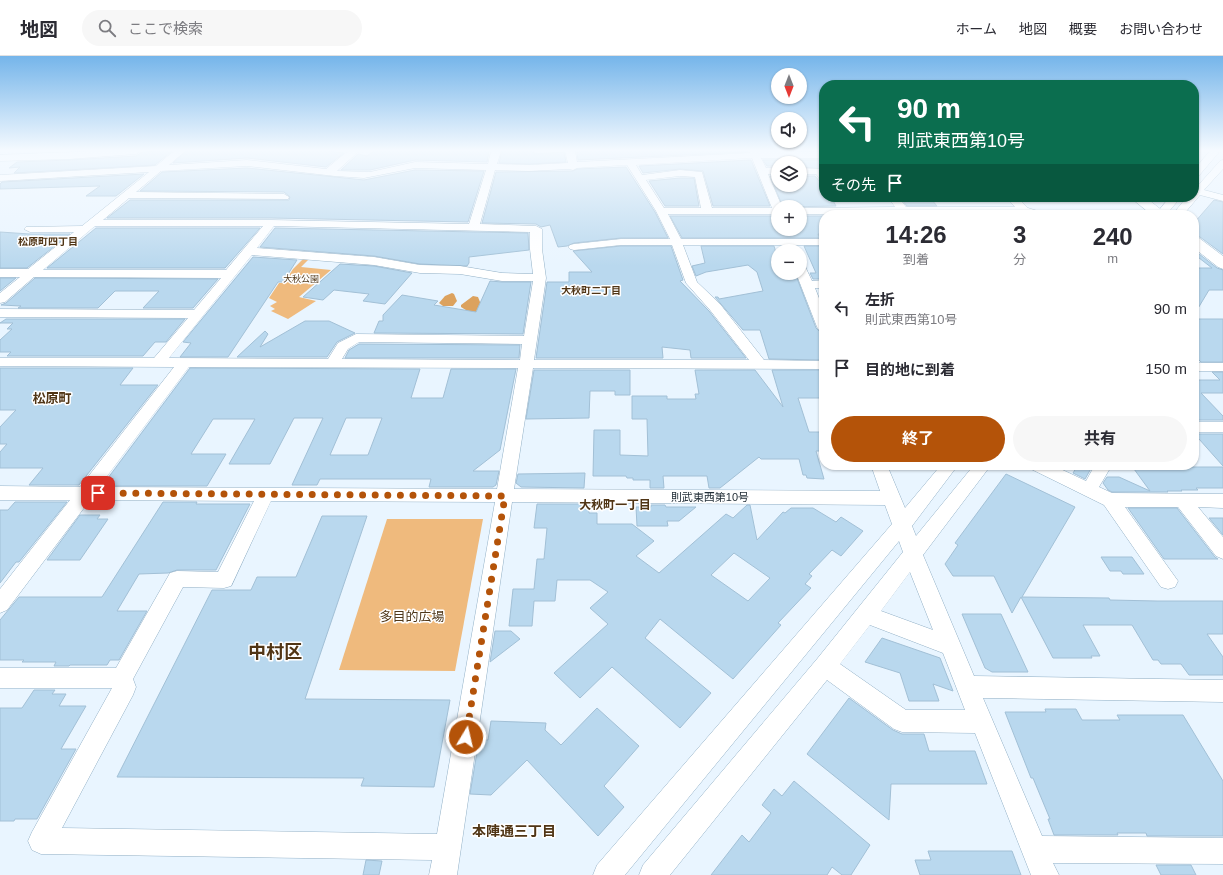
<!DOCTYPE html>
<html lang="ja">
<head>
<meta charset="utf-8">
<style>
	body { margin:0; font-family:Helvetica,"Noto Sans JP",sans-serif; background:#f7f7f7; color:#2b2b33; height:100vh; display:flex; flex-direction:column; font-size:15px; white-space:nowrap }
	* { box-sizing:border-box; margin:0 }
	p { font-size:13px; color:#7c7c81 }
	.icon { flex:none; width:22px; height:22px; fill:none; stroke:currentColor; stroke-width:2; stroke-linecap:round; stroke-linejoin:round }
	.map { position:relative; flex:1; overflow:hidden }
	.details { position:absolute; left:819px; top:154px; width:380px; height:260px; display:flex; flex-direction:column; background:#fff; border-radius:16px; box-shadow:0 1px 3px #0004 }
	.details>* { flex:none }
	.hud { position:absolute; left:819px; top:24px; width:380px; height:122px; border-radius:16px; box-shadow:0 1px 3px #0004; background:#0b6e4f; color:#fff; overflow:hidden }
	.needle { width:26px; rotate:180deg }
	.tools { position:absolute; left:771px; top:12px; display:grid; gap:8px }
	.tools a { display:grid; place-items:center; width:36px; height:36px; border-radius:50%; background:#fff; box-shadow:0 1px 3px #0004; font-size:20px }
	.pin { position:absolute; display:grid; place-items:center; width:34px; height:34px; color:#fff; margin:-17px; border-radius:8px; box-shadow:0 2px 6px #0006 }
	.me { position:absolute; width:44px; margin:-22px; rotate:9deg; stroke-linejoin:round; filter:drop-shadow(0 0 3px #0008) }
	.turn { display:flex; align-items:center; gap:14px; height:84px; padding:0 12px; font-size:18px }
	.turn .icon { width:52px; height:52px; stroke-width:2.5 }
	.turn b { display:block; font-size:28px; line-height:34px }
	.then { display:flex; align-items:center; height:38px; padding:0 12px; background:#0003; gap:8px; font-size:15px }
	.eta { display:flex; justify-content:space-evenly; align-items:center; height:68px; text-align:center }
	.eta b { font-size:24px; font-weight:700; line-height:28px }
	.action { display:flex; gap:8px; margin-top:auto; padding:8px 12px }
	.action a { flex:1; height:46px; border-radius:24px; background:#b45309; color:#fff; font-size:16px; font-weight:700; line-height:46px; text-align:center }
	.action a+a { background:#f7f7f7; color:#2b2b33 }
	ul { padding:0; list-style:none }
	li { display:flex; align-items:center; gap:12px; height:60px; padding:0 12px }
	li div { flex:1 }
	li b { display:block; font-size:15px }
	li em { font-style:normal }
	header { display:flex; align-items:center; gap:24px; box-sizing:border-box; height:56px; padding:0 20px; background:#fff; border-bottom:1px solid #e1e1e2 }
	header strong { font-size:19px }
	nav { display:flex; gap:22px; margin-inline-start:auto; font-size:14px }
	.search { width:280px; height:36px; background:#f7f7f7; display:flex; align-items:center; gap:10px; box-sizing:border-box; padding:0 14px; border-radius:22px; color:#7c7c81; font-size:15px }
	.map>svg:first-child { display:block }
	.green { fill:#efba7d }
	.forest { fill:#dca25e }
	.building { fill:#b9d8ee; stroke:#a2c0d6; fill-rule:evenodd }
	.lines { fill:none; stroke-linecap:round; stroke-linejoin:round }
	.minor-casing { stroke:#92b0c6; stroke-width:1 }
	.major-casing { stroke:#92b0c6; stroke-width:1 }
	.minor { fill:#fff; fill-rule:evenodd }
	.major { fill:#fff; fill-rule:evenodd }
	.route { stroke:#b45309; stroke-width:7; stroke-dasharray:0 12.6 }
	.labels { text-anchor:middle; stroke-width:3; stroke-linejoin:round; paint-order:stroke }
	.far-park-label { font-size:9px; fill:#50381a; stroke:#fff }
	.far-neighbourhood-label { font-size:10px; font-weight:bold; fill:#503515; stroke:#fff }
	.street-label { font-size:11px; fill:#222e37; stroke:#fff }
	.neighbourhood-label { font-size:12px; font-weight:bold; fill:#503515; stroke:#fff }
	.quarter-label { font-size:13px; font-weight:bold; fill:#503515; stroke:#fff }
	.near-park-label { font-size:13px; fill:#50381a; stroke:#fff }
	.near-neighbourhood-label { font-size:14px; font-weight:bold; fill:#503515; stroke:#fff }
	.near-district-label { font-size:18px; font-weight:bold; fill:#503515; stroke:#fff }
</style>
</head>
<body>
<header>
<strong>地図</strong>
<div class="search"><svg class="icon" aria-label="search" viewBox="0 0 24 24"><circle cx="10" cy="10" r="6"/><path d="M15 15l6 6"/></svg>ここで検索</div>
<nav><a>ホーム</a><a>地図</a><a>概要</a><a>お問い合わせ</a></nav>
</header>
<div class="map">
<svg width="1223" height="819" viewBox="0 0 1223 819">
	<rect width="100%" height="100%" fill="#e9f5ff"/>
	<!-- green -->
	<g class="green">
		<path d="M305,201L310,202L301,211L331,214L299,241L316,245L288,263L271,255L275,253L270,250L277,246L269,242L279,227H284L293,213Z"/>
		<path d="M387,463H483L455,615L339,614Z"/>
	</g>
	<!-- forest -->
	<g class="forest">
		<path d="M452,237L454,238L457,245L453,250H443L439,247L445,240Z"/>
		<path d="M473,240L478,241L480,246L487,248L477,256H469L461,251V249Z"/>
	</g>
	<!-- building -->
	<g class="building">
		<path d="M158,95H172L155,109L14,117L20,111L9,112L17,106L69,104L136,100L142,96Z"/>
		<path d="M186,95H329L344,97L326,111L247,102L173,107Z"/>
		<path d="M374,95H489L487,106L415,104L370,114H341L358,98L367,100Z"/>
		<path d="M502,95H534V98L564,96L566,106L529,108L499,107Z"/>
		<path d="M588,95H748V96L578,104L577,96Z"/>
		<path d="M751,104L770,150H713L703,115L680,113L643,117L639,110Z"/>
		<path d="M763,104H822L824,105V113L800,111V107H778V110H767Z"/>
		<path d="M626,111L655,156L668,182H621L574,187L567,190L558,191L550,169L541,171L536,168L482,167L496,116L573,115L577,113Z"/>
		<path d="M247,112L364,124L415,114L484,115L468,166L271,162H107L130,144H289L290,141L284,136L140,135L162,116Z"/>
		<path d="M144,118L116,140H86L100,130L0,133V128L2,126Z"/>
		<path d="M770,120H778V129H800V120H815L820,126L824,127V141H831L836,150L783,151Z"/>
		<path d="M680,122H694L699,150H665L649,125Z"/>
		<path d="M901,143H931L937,150H907Z"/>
		<path d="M1214,144L1223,146V198L1200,181L1194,180V167Z"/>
		<path d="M670,160H778V173H800V160H824V178H818L820,182H682Z"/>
		<path d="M96,172H260L225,212H47Z"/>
		<path d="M275,172L528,177L529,194L469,201V207L467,210L420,208L374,200L260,191Z"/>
		<path d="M0,176L30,178H70L27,212H0Z"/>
		<path d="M621,190H671L683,224L680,225L709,255L746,302H691L690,294L662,291L663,302H536L547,226H569V216H592L573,195Z"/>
		<path d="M701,190H774L778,203V217H795L816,272L819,275L824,276V304L769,303L760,274H743L715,241H718L719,243L763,235L757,216L748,209L706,216L696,220L692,210L705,207Z"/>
		<path d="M804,190H824V223H813L810,217H816Z"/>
		<path d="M1194,194L1217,212L1223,214V234H1209L1194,259V212H1212L1194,198Z"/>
		<path d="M253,201L297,204L283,226H278L228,301H180L191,287L183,286Z"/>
		<path d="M340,208L374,210L412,217L385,248L363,245L369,238L334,234L323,244L303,241Z"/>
		<path d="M0,222H16L0,235Z"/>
		<path d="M35,222L218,223L193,252H143L159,235H115L98,252H18L21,250L1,249L6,247Z"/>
		<path d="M490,225L502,226H531L523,278L374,277L379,265H383V259L402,239L438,245L434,249L476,256Z"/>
		<path d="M6,263H185L166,286H155L143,300H7L11,296H0V284L12,273H7L13,267H0Z"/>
		<path d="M1194,263H1223V306H1201L1194,299Z"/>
		<path d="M305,265H329L355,277L337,286L327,301H237L265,275L268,278L260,291Z"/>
		<path d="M359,288L520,289L519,302H345L349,294Z"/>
		<path d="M0,312H133L120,329H158L79,429H29L43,412H0V396L7,388H0V371L16,354H0Z"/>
		<path d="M190,312L420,313L411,342H443L451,313H516L500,394L473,415H499L496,429L493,431H429L431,423H320L317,429H292L323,362H294L270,408H229L255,363H213L191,398H226L207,430H102ZM346,362H382L368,399H330Z"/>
		<path d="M534,314H630V339H615V335H590L589,362L526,363Z"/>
		<path d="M695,314H755L783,351L772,314H824V342H798L809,376H824V395H816L824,423L807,422L806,419H803L799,403H761L759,401L720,432H709L707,420H663L664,432H650V424H633V422H627L626,420H593L594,374H620V399L648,400L647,363H632V340H667V343H696L695,338H699Z"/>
		<path d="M1212,316H1223V337H1201L1223,360V364H1194V324H1220Z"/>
		<path d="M1194,378H1223V410L1199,383Z"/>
		<path d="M1078,409H1093L1085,423L1073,417Z"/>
		<path d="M1146,411H1223V432H1196L1198,434H1181L1182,435H1167L1168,436H1112L1108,434L1103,427L1107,421H1119L1150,435L1134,413H1148Z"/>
		<path d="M585,417L584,432L521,431L516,427L518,418Z"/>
		<path d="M1006,418L1075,451L1022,541L1109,542L1110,544L1157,545H1223V578H1207L1223,601V619H1189L1181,608H1161L1158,604H1153L1132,569H1083L1100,600H1091L1092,602H1053L1021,541L1012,557L994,520H953L945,508L958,489L955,487Z"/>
		<path d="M15,446H67L19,506H16L0,527V454H8Z"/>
		<path d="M163,446H197L196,448H250L216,514H177L168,517L139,518L117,555H147L119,604H110L107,609H70L69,610H54L56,606H22L24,604H0V564L19,541H102Z"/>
		<path d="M537,448H584L589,449V457H597V468H632L654,485L636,500L659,517L726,458L733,462L747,449H750L757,484L783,456L785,457L791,452H813L836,466L841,461L863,475L841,500L832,494L809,518L812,520L805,528L811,532L778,567L781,569L733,623L660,563L645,582L711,637L680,672L612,611L580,642L554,617L608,568L590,552L608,536L590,524H557L555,545H534L532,570H509L513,533H534L537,503H544L547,472H534ZM734,497L770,522L748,545L711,519Z"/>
		<path d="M651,449H665L666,451H696L679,465H667L668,470H637L636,451H651Z"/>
		<path d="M1128,452H1177L1215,501L1218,503H1164Z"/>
		<path d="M80,459H100L97,463H108L80,504H47Z"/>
		<path d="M322,460H367L305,643L450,644L434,731L361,730L364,722L117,721L212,534H251L257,521H296Z"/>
		<path d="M1209,462H1223V479Z"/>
		<path d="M1101,501H1132L1144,518H1123L1121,515H1110Z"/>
		<path d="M962,558H1001L1028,616H992L985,612Z"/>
		<path d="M495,575H511L520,583L490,606Z"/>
		<path d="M882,582L940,602L953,635L933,628L939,645H909L900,617L865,606Z"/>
		<path d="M34,634H55L52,638H66L59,650H86L61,693H76L37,763H15L14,765H0V652H22Z"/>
		<path d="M849,642L893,674L902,678H924L929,695H975L987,728H891L889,764L807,698Z"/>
		<path d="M597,652L639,690L604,730L624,751L598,780L527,704L491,739L470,738L479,684H488L491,665L546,667L545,674L561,689Z"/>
		<path d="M1045,653H1076L1082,664H1120L1117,659H1183L1223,725V780H1147L1146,777H1117L1118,779H1054L1048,763H1050L1033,722H1031L1005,656H1046Z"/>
		<path d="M794,725L870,789L851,819H842L832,811L827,819H711L742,779L749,786L771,757L762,749L774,733L782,740Z"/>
		<path d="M928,795H1012L1021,819H920L915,804H931Z"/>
		<path d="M366,804L382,805L379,819H363Z"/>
		<path d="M1156,809H1191L1196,819H1161Z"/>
	</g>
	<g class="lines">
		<defs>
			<g id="minor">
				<path d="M99,95H141L136,98L69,103L0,105V99Z"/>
				<path d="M174,95H185L169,109L247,104L326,113L348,95H359L337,115L370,116L415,106L488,108L491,95H501L497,108L529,109L568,107L565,95H575L577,106L750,97L749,95L824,96V102H761L766,112H778V118H768L782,151H778V158H668L681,183H824V189H683L697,226L720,248L764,304L824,305V313L533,312L514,433L880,435L871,409H887L905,452L941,409H958L912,470L916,480L974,409H991L923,499L974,620L1223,624V646L983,642L1042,780L1223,782V808L1053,807L1059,819H1031L975,677L902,676L894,673L827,624L670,819H639L643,809L817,603L903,496L899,485L625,819H593L597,809L892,468L885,449L512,446L457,819H429L432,804L41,798L32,794L28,785L32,776L112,632H0V612H116L170,517L177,515L218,516L254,445L90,444L7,554L0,557V533L70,444H0V430L80,431L174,311L0,310V302H154L188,262L0,261V253L194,254L221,222L34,221L5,246L0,247V237L20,221H0V213H28L74,176H30L24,173L26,171L82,170L149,116L0,125V119L156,110ZM752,102L772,152H712L702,116L680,114L642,119L636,109ZM627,109L656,155L670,183H621L574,188L570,189L568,191L570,193L574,194L621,189H672L686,227L710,254L749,304H534L546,222L542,193V173L536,170L480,168L495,114L529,115L569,113L573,114L577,112ZM247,110L335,120L364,122L415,112L486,114L469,168L271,164H103L129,142L288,143L289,141L284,138L136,136L161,115ZM680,120L695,121L701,152H664L646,124ZM95,170H263L226,214H43ZM274,170L530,176V193L533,218L502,217L460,210L420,209L374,201L257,192ZM252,199L374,209L420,217L460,218L502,225H533L524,280L356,278L338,287L328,303L169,302ZM359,286L522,288L520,304L342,303L348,293ZM189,311L518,312L497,433L99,431ZM271,445L495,446L437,778L62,772L133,639L136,631L133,623L183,531L224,532L231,530ZM910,516L933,574L881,555ZM870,569L943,597L965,654H906L840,608Z"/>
				<path d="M1210,95H1220L1197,122L1194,123V114Z"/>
				<path d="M1223,104V113L1204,134L1223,139V145L1200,139L1183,159H1172L1187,141H1194V134L1220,105Z"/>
				<path d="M800,112L822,113L824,115V126L821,125L816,118H800Z"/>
				<path d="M888,141H898L906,151H1015L1006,141H1017L1028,152L1044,157L1045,159H1029L1023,157L910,158L911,159L800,158V152L895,151Z"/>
				<path d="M1170,141H1181L1166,159H1155Z"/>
				<path d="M800,207L804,208L812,225L824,224V232H815L824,255V275L819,274L817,271L796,217H800Z"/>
				<rect x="1194" y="307" width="29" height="8"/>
				<rect x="1194" y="366" width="29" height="10"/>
				<path d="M1029,409H1052L1086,425L1095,409H1112L1099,431L1112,437L1223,438V452L1198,451L1223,481V503L1216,500L1178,451H1125L1178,525L1175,531L1168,533L1161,531L1104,449L1031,413Z"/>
			</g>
			<g id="major">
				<path d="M1130,141H1145L1168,159H1152Z"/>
				<path d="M1194,181L1199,182L1223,200V213L1218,211L1194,192Z"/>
			</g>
		</defs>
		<!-- minor casing -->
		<use href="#minor" class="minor-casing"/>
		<!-- major casing -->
		<use href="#major" class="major-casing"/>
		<!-- minor -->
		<use href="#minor" class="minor"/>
		<!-- major -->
		<use href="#major" class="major"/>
	</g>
	<!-- sky -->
	<linearGradient id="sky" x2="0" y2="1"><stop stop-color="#75b5ea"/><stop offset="0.45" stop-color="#f5faff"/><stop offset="1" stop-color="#f5faff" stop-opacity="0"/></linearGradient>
	<rect width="1223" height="210" fill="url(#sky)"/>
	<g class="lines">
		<!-- route -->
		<path class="route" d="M98,437L505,440L466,681"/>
	</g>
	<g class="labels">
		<!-- far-park labels -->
		<g class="far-park-label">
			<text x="301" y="226">大秋公園</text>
		</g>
		<!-- far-neighbourhood labels -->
		<g class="far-neighbourhood-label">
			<text x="48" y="189">松原町四丁目</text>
			<text x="591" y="238">大秋町二丁目</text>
		</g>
		<!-- street labels -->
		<g class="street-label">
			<text x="710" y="445">則武東西第10号</text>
		</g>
		<!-- neighbourhood labels -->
		<g class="neighbourhood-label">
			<text x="615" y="453">大秋町一丁目</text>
		</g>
		<!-- quarter labels -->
		<g class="quarter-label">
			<text x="52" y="347">松原町</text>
		</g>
		<!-- near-park labels -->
		<g class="near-park-label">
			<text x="412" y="565">多目的広場</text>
		</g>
		<!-- near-neighbourhood labels -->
		<g class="near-neighbourhood-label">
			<text x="514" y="780">本陣通三丁目</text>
		</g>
		<!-- near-district labels -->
		<g class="near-district-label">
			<text x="275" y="602">中村区</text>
		</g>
	</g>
</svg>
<div class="tools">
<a><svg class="needle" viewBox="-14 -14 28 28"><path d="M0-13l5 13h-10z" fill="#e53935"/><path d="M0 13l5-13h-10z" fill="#7c7c81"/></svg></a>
<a><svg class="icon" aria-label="sound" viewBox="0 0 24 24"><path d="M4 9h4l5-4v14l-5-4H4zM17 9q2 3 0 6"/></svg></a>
<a><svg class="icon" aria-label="layers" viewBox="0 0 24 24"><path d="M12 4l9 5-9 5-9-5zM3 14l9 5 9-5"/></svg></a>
<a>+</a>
<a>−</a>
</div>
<div class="pin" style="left:98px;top:437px;background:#d93025"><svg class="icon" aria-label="arrive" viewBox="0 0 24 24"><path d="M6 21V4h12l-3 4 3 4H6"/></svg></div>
<svg class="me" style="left:466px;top:681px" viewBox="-20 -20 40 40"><circle r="17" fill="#b45309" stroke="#fff" stroke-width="3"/><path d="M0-11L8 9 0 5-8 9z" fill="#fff"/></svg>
<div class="hud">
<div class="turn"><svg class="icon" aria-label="left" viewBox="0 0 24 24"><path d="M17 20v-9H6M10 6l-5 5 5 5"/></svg><div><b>90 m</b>則武東西第10号</div></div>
<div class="then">その先<svg class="icon" aria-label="arrive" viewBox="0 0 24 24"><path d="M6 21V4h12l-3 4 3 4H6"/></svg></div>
</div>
<section class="details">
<div class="eta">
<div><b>14:26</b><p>到着</p></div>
<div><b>3</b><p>分</p></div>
<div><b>240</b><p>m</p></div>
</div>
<ul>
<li><svg class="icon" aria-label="left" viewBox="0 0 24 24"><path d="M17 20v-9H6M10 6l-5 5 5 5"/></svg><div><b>左折</b><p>則武東西第10号</p></div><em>90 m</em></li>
<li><svg class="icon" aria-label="arrive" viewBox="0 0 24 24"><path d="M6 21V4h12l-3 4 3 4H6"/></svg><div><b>目的地に到着</b></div><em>150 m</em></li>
</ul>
<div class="action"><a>終了</a><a>共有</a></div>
</section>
</div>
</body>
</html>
